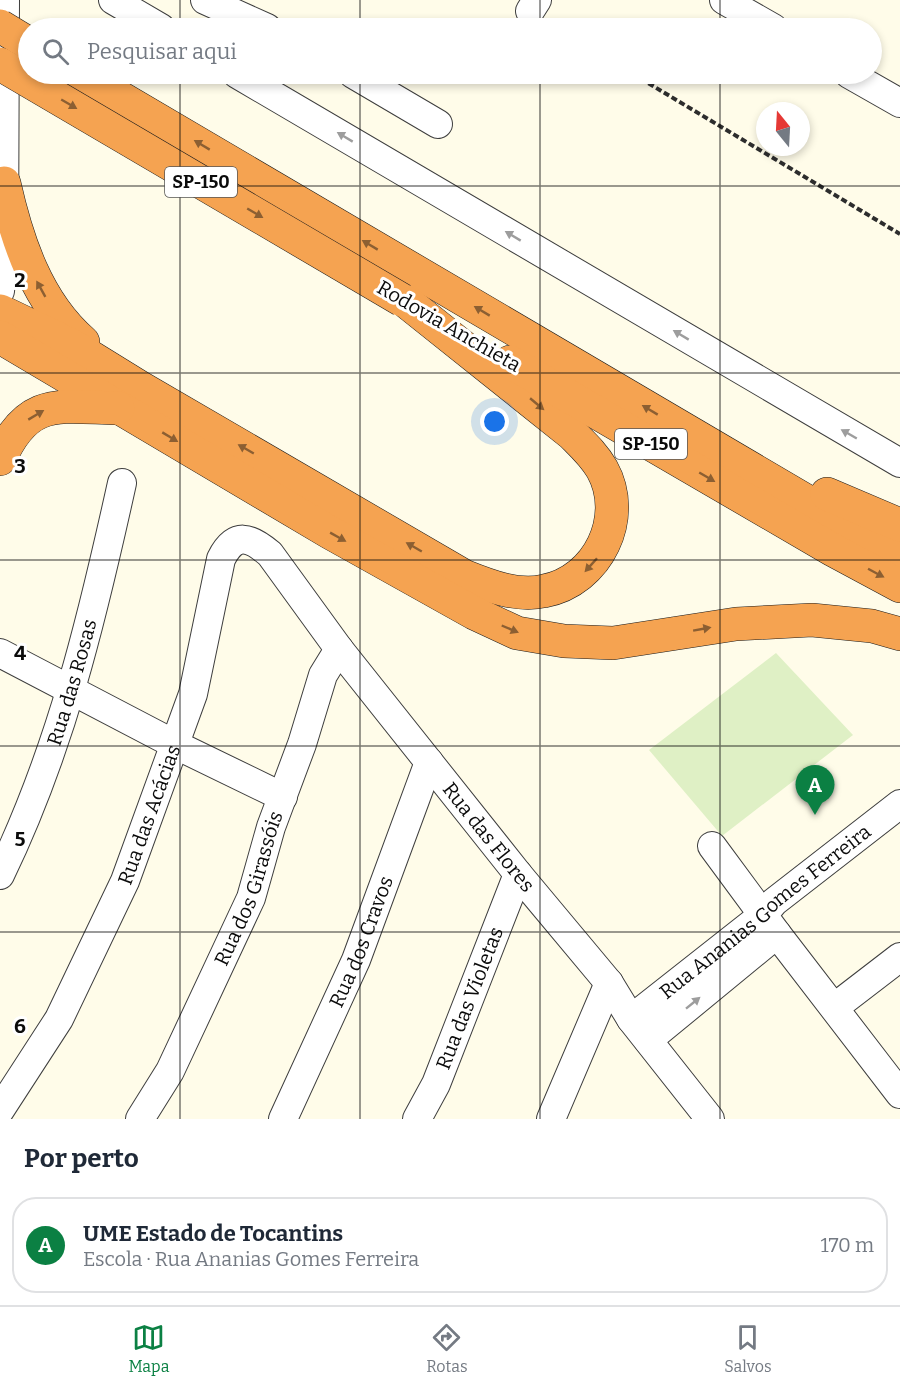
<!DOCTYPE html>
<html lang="pt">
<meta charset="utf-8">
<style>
:root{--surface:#fff;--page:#f6f6f7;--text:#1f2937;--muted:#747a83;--line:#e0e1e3;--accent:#0b8043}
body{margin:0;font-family:Bitter,serif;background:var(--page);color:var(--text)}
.compass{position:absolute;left:756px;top:102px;width:54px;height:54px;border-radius:50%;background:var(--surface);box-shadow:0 3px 9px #0003;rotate:342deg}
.you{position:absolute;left:495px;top:422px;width:21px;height:21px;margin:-15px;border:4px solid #fff;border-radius:50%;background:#1a73e8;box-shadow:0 0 0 9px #1a73e833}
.badge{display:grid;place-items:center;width:39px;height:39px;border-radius:50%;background:var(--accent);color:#fff;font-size:20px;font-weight:700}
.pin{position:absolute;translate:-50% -50px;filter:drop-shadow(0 2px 3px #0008)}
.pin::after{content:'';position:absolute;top:32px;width:21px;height:18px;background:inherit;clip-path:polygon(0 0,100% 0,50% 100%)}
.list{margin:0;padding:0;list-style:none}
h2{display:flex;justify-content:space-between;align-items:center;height:78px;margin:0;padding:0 24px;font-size:26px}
h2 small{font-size:20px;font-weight:400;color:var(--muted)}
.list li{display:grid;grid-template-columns:39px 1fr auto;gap:18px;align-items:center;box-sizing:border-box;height:96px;margin:0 12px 12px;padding:0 12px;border:2px solid var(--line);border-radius:24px}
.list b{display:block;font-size:22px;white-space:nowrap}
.list p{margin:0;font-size:20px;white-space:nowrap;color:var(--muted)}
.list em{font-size:20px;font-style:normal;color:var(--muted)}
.icon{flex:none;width:33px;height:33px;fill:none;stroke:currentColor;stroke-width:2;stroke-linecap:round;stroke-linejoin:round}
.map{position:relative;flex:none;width:900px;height:1119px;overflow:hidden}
.search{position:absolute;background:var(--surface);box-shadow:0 3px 9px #0003;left:18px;right:18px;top:18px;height:66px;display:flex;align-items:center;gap:15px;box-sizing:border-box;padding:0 21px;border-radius:33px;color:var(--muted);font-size:22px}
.sheet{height:186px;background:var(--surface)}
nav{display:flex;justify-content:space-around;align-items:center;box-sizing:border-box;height:84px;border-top:2px solid var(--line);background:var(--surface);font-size:16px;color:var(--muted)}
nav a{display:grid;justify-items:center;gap:3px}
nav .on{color:var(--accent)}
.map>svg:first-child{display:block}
</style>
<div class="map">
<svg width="900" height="1119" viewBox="0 0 900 1119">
<rect width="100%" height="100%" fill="#fffce9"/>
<!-- pitch -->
<path fill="#dff0c5" d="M776 653 853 735 722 836 649 750Z"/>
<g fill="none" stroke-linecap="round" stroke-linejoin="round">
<defs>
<g id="minor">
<path d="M113 0 161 28"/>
<path d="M205 0 267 28"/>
<path d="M724 0 773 28"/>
<path d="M530 11 537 0"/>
<path d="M237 74 900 463"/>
<path d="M353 74 438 124"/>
<path d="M849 74 900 103"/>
<path d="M0 291 4 252 5 0"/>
<path d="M0 653 176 745 283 797"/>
<path d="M712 846 777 934 900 1094"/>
<path id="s1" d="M0 875C61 749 92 619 122 483"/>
<path d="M835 1007 900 957"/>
<path id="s2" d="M631 1019 763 915 774 902 900 804"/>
<path d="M648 1040 777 934"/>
<path id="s3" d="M0 1110 59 1019 125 881 193 694 221 559C235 531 250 537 270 554L339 649 518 874 609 983 631 1019 710 1119"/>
<path id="s4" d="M140 1119 170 1071 251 898 271 827 302 744 323 675 339 649"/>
<path id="s5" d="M283 1119 356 960 429 762"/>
<path id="s6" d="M417 1119 436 1084 518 874"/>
<path d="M551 1119 609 983"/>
</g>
<g id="highway">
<path d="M80 74 900 556"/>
<path d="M4 183C17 241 37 302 83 342"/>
<path d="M0 311 73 346 141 388 464 576C489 586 517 597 544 591 598 581 629 517 602 469 594 455 583 445 572 434L408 303"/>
<path d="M0 337 329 532 474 613 517 633 564 641 613 643 736 624 812 620 872 626 900 634"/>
<path d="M510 362 833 550 900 586"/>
<path d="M0 459C28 396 59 407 118 408"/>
<path d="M827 494 900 525"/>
</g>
</defs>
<!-- minor casing -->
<use href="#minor" stroke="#3e3e3e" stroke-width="30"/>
<!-- highway casing -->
<use href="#highway" stroke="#1c1c1c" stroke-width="34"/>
<!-- path -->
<g stroke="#2d2d2d" stroke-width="4" stroke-dasharray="6 3" stroke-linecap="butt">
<path d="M549 23 559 28"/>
<path d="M633 74 900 234"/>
</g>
<!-- minor -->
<use href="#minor" stroke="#fff" stroke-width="28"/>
<!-- highway -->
<use href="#highway" stroke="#f5a351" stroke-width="33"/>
<defs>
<g id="highway-bridge">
<path d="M0 26 28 43"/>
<path d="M0 64 402 300"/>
</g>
</defs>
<!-- highway-bridge casing -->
<use href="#highway-bridge" stroke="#1c1c1c" stroke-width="34" stroke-linecap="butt"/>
<!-- highway-bridge -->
<use href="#highway-bridge" stroke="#f5a351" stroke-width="33"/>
</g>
<!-- one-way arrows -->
<defs><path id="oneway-solid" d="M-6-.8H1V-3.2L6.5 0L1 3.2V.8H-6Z" transform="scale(1.5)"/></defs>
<g fill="#8c5f32">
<use href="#oneway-solid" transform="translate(69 104) rotate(30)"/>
<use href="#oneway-solid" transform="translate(202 145) rotate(-149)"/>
<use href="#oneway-solid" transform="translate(255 213) rotate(30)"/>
<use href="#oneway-solid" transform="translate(370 245) rotate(-149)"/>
<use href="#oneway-solid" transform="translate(41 289) rotate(-119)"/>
<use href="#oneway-solid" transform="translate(482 311) rotate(-149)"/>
<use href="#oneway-solid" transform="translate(537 404) rotate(40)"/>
<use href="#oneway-solid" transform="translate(650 410) rotate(-149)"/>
<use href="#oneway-solid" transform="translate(36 415) rotate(-31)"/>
<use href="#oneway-solid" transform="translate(170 437) rotate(31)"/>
<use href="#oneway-solid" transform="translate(246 449) rotate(-150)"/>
<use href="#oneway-solid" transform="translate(707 477) rotate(30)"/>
<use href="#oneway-solid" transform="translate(338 537) rotate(29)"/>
<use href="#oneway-solid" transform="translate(414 547) rotate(-150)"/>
<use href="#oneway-solid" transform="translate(591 565) rotate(132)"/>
<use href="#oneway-solid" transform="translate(876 573) rotate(28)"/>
<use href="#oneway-solid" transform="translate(510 629) rotate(23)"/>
<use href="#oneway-solid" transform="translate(702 629) rotate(-10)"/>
</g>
<g fill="#9d9d9d">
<use href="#oneway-solid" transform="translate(345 137) rotate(-149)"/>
<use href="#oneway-solid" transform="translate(513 236) rotate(-149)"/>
<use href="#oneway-solid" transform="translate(681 335) rotate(-149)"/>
<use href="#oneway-solid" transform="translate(849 434) rotate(-150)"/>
<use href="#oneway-solid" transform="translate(693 1003) rotate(-39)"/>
</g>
<!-- grid -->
<path fill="none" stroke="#0b0b0b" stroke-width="1.5" stroke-opacity="0.55" d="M180 0V28M360 0V28M540 0V28M720 0V28M180 74V1119M360 74V1119M540 74V1119M720 74V1119M0 186H900M0 373H900M0 560H900M0 746H900M0 932H900"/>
<g text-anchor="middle" stroke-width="6" stroke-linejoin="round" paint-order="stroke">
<!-- shield labels -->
<g fill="#fff" stroke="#545454" stroke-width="1.5">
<rect x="165" y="167" width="72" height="30" rx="4.5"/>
<rect x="615" y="429" width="72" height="30" rx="4.5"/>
</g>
<g font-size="18" font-weight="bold" fill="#0b0b0b">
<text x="201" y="188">SP-150</text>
<text x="651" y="450">SP-150</text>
</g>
<!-- street labels -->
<g font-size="20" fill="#0b0b0b" stroke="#fff">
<text transform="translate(449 326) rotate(30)" y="7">Rodovia Anchieta</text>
<text dy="7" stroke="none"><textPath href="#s1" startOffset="206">Rua das Rosas</textPath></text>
<text dy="7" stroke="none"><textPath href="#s3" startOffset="332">Rua das Acácias</textPath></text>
<text dy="7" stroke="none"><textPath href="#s3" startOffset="1018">Rua das Flores</textPath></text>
<text dy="7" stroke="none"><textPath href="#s4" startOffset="256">Rua dos Girassóis</textPath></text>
<text dy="7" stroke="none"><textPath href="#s2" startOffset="172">Rua Ananias Gomes Ferreira</textPath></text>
<text dy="7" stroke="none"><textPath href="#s5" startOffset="194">Rua dos Cravos</textPath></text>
<text dy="7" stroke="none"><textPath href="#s6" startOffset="132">Rua das Violetas</textPath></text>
</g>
</g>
<g font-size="20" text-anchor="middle" font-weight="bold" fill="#0b0b0b" stroke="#fff" stroke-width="6" stroke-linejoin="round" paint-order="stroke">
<text x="20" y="287">2</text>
<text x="20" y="473">3</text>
<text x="20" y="660">4</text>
<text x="20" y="846">5</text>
<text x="20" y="1033">6</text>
</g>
</svg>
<svg class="compass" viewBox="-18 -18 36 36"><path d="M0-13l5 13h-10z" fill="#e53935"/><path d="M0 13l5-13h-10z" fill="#747a83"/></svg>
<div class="you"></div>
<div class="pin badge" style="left:815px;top:815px">A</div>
<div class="search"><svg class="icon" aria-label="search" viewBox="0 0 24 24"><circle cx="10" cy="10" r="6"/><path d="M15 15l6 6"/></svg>Pesquisar aqui</div>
</div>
<section class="sheet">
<h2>Por perto<small></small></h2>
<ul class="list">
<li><span class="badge">A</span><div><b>UME Estado de Tocantins</b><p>Escola · Rua Ananias Gomes Ferreira</p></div><em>170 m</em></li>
</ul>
</section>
<nav>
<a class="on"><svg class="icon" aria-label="map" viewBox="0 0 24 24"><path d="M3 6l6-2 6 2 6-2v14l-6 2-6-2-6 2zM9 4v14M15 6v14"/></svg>Mapa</a>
<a><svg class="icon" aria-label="directions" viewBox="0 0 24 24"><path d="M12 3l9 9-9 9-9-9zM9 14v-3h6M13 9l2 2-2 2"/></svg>Rotas</a>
<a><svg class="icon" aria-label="saved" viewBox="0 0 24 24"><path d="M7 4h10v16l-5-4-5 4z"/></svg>Salvos</a>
</nav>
